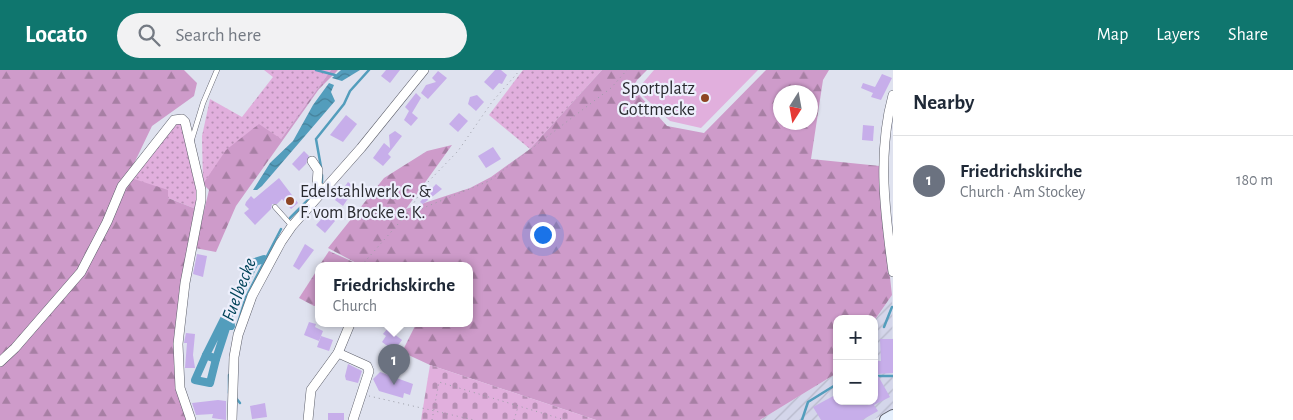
<!DOCTYPE html>
<meta charset="utf-8">
<style>
:root{--surface:#fff;--page:#f2f2f3;--text:#1f2937;--muted:#747a83;--line:#e0e1e3;--accent:#0f766e}
body{margin:0;font-family:"Alegreya Sans",sans-serif;background:var(--page);color:var(--text)}
.controls{position:absolute;right:15px;bottom:15px;display:grid;overflow:hidden;border-radius:10px;box-shadow:0 1px 4px #0004}
.controls button{width:45px;height:45px;display:grid;place-items:center;padding:0;border:0;border-bottom:1px solid var(--line);background:var(--surface);color:var(--text);font:25px sans-serif}
.compass{position:absolute;left:773px;top:15px;width:45px;height:45px;border-radius:50%;background:var(--surface);box-shadow:0 1px 4px #0004;rotate:191deg}
.you{position:absolute;left:542px;top:164px;width:18px;height:18px;margin:-12px;border:4px solid #fff;border-radius:50%;background:#1a73e8;box-shadow:0 0 0 8px #1a73e833}
.badge{display:grid;place-items:center;width:32px;height:32px;border-radius:50%;background:var(--accent);color:#fff;font-size:16px;font-weight:700}
.pin{position:absolute;translate:-50% -41px;filter:drop-shadow(0 1px 2px #0008)}
.pin::after{content:'';position:absolute;top:26px;width:18px;height:15px;background:inherit;clip-path:polygon(0 0,100% 0,50% 100%)}
.popup{position:absolute;left:315px;top:192px;width:158px;height:65px;box-sizing:border-box;display:grid;place-content:center;border-radius:10px;background:var(--surface);filter:drop-shadow(0 1px 4px #0005);font-size:16px;white-space:nowrap;color:var(--muted)}
.popup b{font-size:19px;color:var(--text)}
.popup::after{content:'';position:absolute;left:50%;top:100%;margin-left:-10px;border:10px solid transparent;border-top-color:var(--surface)}
.list{margin:0;padding:0;list-style:none}
h2{display:flex;justify-content:space-between;align-items:center;height:65px;margin:0;padding:0 20px;font-size:21px}
h2 small{font-size:16px;font-weight:400;color:var(--muted)}
.list li{display:grid;grid-template-columns:32px 1fr auto;gap:15px;align-items:center;box-sizing:border-box;height:90px;padding:0 20px;border-top:1px solid var(--line)}
.list b{display:block;font-size:19px;white-space:nowrap}
.list p{margin:0;font-size:16px;white-space:nowrap;color:var(--muted)}
.list em{font-size:16px;font-style:normal;color:var(--muted)}
.icon{flex:none;width:28px;height:28px;fill:none;stroke:currentColor;stroke-width:2;stroke-linecap:round;stroke-linejoin:round}
.map{position:relative;flex:none;width:893px;height:350px;overflow:hidden}
header{display:flex;align-items:center;gap:30px;box-sizing:border-box;height:70px;padding:0 25px;background:var(--accent);color:#fff}
header strong{font-size:24px}
nav{display:flex;gap:28px;margin-inline-start:auto;font-size:18px}
.search{width:350px;height:45px;background:var(--page);display:flex;align-items:center;gap:12px;box-sizing:border-box;padding:0 18px;border-radius:28px;color:var(--muted);font-size:19px}
main{display:flex}
aside{flex:1;background:var(--surface)}
.map>svg:first-child{display:block}
</style>
<header>
<strong>Locato</strong>
<div class="search"><svg class="icon" aria-label="search" viewBox="0 0 24 24"><circle cx="10" cy="10" r="6"/><path d="M15 15l6 6"/></svg>Search here</div>
<nav><a>Map</a><a>Layers</a><a>Share</a></nav>
</header>
<main>
<div class="map">
<svg width="893" height="350" viewBox="0 0 893 350">
<defs>
<pattern id="industrial-furrows" width="10" height="10" patternUnits="userSpaceOnUse" patternTransform="scale(1.25)"><rect width="10" height="10" fill="#d4d6ea"/><path d="M-1 1l2-2M0 10L10 0M9 11l2-2" fill="none" stroke="#b6b8c9"/></pattern>
<pattern id="grass-dots" width="8" height="8" patternUnits="userSpaceOnUse" patternTransform="scale(1.25)"><rect width="8" height="8" fill="#e1afdd"/><path d="M2 2h.1M6 6h.1" fill="none" stroke="#b68fb4" stroke-width="1.8" stroke-linecap="round"/></pattern>
<pattern id="forest-firs" width="22" height="20" patternUnits="userSpaceOnUse" patternTransform="scale(1.25)"><rect width="22" height="20" fill="#ce9bca"/><path d="M5 1l3.5 6h-7zM16 11l3.5 6h-7z" fill="#a77fa4"/></pattern>
<pattern id="cemetery-stones" width="16" height="16" patternUnits="userSpaceOnUse" patternTransform="scale(1.25)"><rect width="16" height="16" fill="#e1afdd"/><path d="M2 7V4a2 2 0 0 1 4 0v3zM10 15v-3a2 2 0 0 1 4 0v3z" fill="#b68fb4"/></pattern>
<pattern id="water-waves" width="16" height="10" patternUnits="userSpaceOnUse" patternTransform="scale(1.25)"><rect width="16" height="10" fill="#539dbc"/><path d="M0 5q4-4 8 0t8 0" fill="none" stroke="#458099"/></pattern>
</defs>
<rect width="100%" height="100%" fill="#dfe2ef"/>
<!-- industrial -->
<path fill="url(#industrial-furrows)" d="M892 225 893 339 873 350H760L837 303V331H874V251Z"/>
<!-- grass -->
<g fill="url(#grass-dots)">
<path d="M264 0H331L281 69 203 114 202 66 210 29 242 47 273 7Z"/>
<path d="M523 0H602L530 79 489 45Z"/>
<path d="M177 51H181L198 118 196 139 168 128 131 108Z"/>
</g>
<!-- forest -->
<g fill="url(#forest-firs)" fill-rule="evenodd">
<path d="M0 0H184L197 13 194 26 152 56 129 104 131 108 168 120V128L196 139 176 270 188 350H0Z"/>
<path d="M331 0H338L319 19 236 136 216 182 195 178 209 120 203 114 226 80 259 54 281 69Z"/>
<path d="M602 0H647L637 10 633 18 667 56 704 63 766 0H829L823 10 811 89 880 96 884 154 892 225 874 251V249H837V303L760 350H596L430 295 402 282 416 254H469V196H362L328 178 384 108 427 81 452 75 406 139 470 118 491 107 530 79ZM781 22H811V52H781Z"/>
<path d="M329 181 360 195V196H319Z"/>
<path d="M319 197V235L314 236 299 228Z"/>
</g>
<!-- cemetery -->
<path fill="url(#cemetery-stones)" d="M430 295 596 350H421Z"/>
<!-- garden -->
<path fill="#e1afdd" d="M654 0H758L701 58 670 51 642 25V14Z"/>
<!-- water -->
<g fill="url(#water-waves)">
<path d="M341 0H360L342 11 332 8Z"/>
<path d="M329 13 334 15 331 22 335 31 262 116 257 120H253L270 93 293 71 313 35Z"/>
</g>
<g fill="none" stroke-linecap="round" stroke-linejoin="round">
<!-- stream -->
<g stroke="#539dbc" stroke-width="2.5">
<path d="M316 0 335 5"/>
<path d="M321 97 316 69 344 34 350 21 369 0"/>
<path d="M322 105V112"/>
<path d="M290 148 318 120"/>
<path d="M884 257 892 237"/>
<path d="M235 262 246 227 281 159"/>
<path d="M229 305V323"/>
<path d="M877 306H893"/>
<path d="M236 328 240 333"/>
<path d="M802 350 808 332 837 314"/>
</g>
<!-- canal -->
<g stroke="#539dbc" stroke-width="8">
<path d="M227 250 224 249 206 285 216 289 227 255 231 256 230 250H227L255 192 264 189"/>
<path d="M206 285 216 289 210 313 195 310Z"/>
</g>
</g>
<!-- building -->
<g fill="#c7aeea">
<path d="M386 0H400L390 13 381 6Z"/>
<path d="M495 0H501L507 5 502 14 499 13 493 20 484 12Z"/>
<path d="M438 1 447 8 428 29 421 23 426 15 436 12 432 8Z"/>
<path d="M882 4 892 8 881 30 871 27 873 23 861 18 863 13 875 17Z"/>
<path d="M416 23 421 28 412 43 418 48 411 56 404 50 409 41 405 37Z"/>
<path d="M477 25 484 32 476 41 468 34 470 27Z"/>
<path d="M459 43 468 51 458 62 449 54Z"/>
<path d="M346 45 357 54 343 72 330 65Z"/>
<path d="M863 55 874 56 873 71 862 70Z"/>
<path d="M395 61 402 66 388 84 391 87 383 96 373 88 384 73 390 78 389 65Z"/>
<path d="M493 77 501 89 486 98 478 86Z"/>
<path d="M304 81 309 86 306 94 299 101 292 94Z"/>
<path d="M279 108 298 133 291 139 282 129 277 134H272L271 139 255 155 244 143 249 139 245 135 246 132 251 126 254 129Z"/>
<path d="M348 112 355 118 343 136 335 130Z"/>
<path d="M436 114 442 119 423 134 420 132Z"/>
<path d="M326 144 335 151 325 163 316 155Z"/>
<path d="M305 174 314 180 299 200 293 196Z"/>
<path d="M197 184 207 186 203 207 193 204Z"/>
<path d="M309 252 316 254 315 257 323 261 319 271 304 265Z"/>
<path d="M380 254H401L394 264 402 270 394 281 382 272 386 266 383 264 387 259Z"/>
<path d="M186 263 195 264 193 285 195 298H185L187 273H184Z"/>
<path d="M321 266 333 270 329 281 317 277Z"/>
<path d="M880 269H893V303L877 304 890 327 874 335 878 341 862 350H821L813 337 837 324V331H874V291H881Z"/>
<path d="M348 294 362 301 358 313 346 310 345 306Z"/>
<path d="M380 302 413 314 410 325 404 323 403 328 379 321 373 309Z"/>
<path d="M218 330 226 331V350L212 348 213 344 196 345 192 333Z"/>
<path d="M265 333 267 347 252 349 250 336Z"/>
<rect x="328" y="343" width="16" height="7"/>
</g>
<g fill="none" stroke-linecap="round" stroke-linejoin="round">
<defs>
<g id="lane">
<path d="M192 69 203 33 217 0"/>
<path d="M275 137 292 156"/>
</g>
<g id="street">
<path d="M893 25C877 84 885 143 893 202"/>
<path d="M312 91 318 100 317 115 323 121"/>
<path d="M338 283 367 296 369 301 353 350"/>
<path d="M0 292 15 278 81 202 107 152 122 116 174 50 182 49 185 52 201 120V130L185 213 178 274 180 318 191 350"/>
<path d="M232 350 234 287 238 265 252 226 281 172 292 156 361 78 424 0"/>
<path d="M308 350 311 320 338 283 350 254"/>
</g>
<path id="secondary" d="M886 350 893 346"/>
</defs>
<!-- lane casing -->
<use href="#lane" stroke="#5d5f6a" stroke-width="5.5"/>
<!-- street casing -->
<use href="#street" stroke="#5d5f6a" stroke-width="10"/>
<!-- secondary casing -->
<use href="#secondary" stroke="#5d5f6a" stroke-width="14"/>
<!-- path -->
<g stroke="#9b9da7" stroke-width="1" stroke-dasharray="1 4" stroke-linecap="butt">
<path d="M406 145 426 114 458 81 492 32 520 0"/>
<path d="M361 196 406 145 489 111 611 18 627 0"/>
<path d="M369 326 474 350"/>
<path d="M432 350 439 312 565 350"/>
<path d="M514 350 518 337"/>
</g>
<!-- lane -->
<use href="#lane" stroke="#fff" stroke-width="4.5"/>
<!-- street -->
<use href="#street" stroke="#fff" stroke-width="9"/>
<!-- secondary -->
<use href="#secondary" stroke="#e5effc" stroke-width="12"/>
</g>
<!-- markers -->
<g fill="#8d4523" stroke="#edeffc" stroke-width="2">
<circle cx="705" cy="28" r="5"/>
<circle cx="290" cy="131" r="5"/>
</g>
<g text-anchor="middle" stroke-width="4.5" stroke-linejoin="round" paint-order="stroke">
<!-- poi labels -->
<g font-size="18" fill="#292a2f" stroke="#edeffc" text-anchor="end">
<text x="695" y="24">Sportplatz<tspan x="695" dy="21">Gottmecke</tspan></text>
<text x="300" y="127" text-anchor="start">Edelstahlwerk C. &amp;<tspan x="300" dy="21">F. vom Brocke e. K.</tspan></text>
</g>
<!-- water labels -->
<g font-size="19" font-style="italic" fill="#004359" stroke="#edeffc">
<text transform="translate(238 219) rotate(-69)" y="7">Fuelbecke</text>
</g>
</g>
</svg>
<div class="controls">
<button>+</button>
<button>−</button>
</div>
<svg class="compass" viewBox="-18 -18 36 36"><path d="M0-13l5 13h-10z" fill="#e53935"/><path d="M0 13l5-13h-10z" fill="#747a83"/></svg>
<div class="you"></div>
<div class="pin badge" style="left:394px;top:315px;background:#6b7280">1</div>
<div class="popup"><b>Friedrichskirche</b>Church</div>
</div>
<aside>
<h2>Nearby<small></small></h2>
<ul class="list">
<li><span class="badge" style="background:#6b7280">1</span><div><b>Friedrichskirche</b><p>Church · Am Stockey</p></div><em>180 m</em></li>
</ul>
</aside>
</main>
